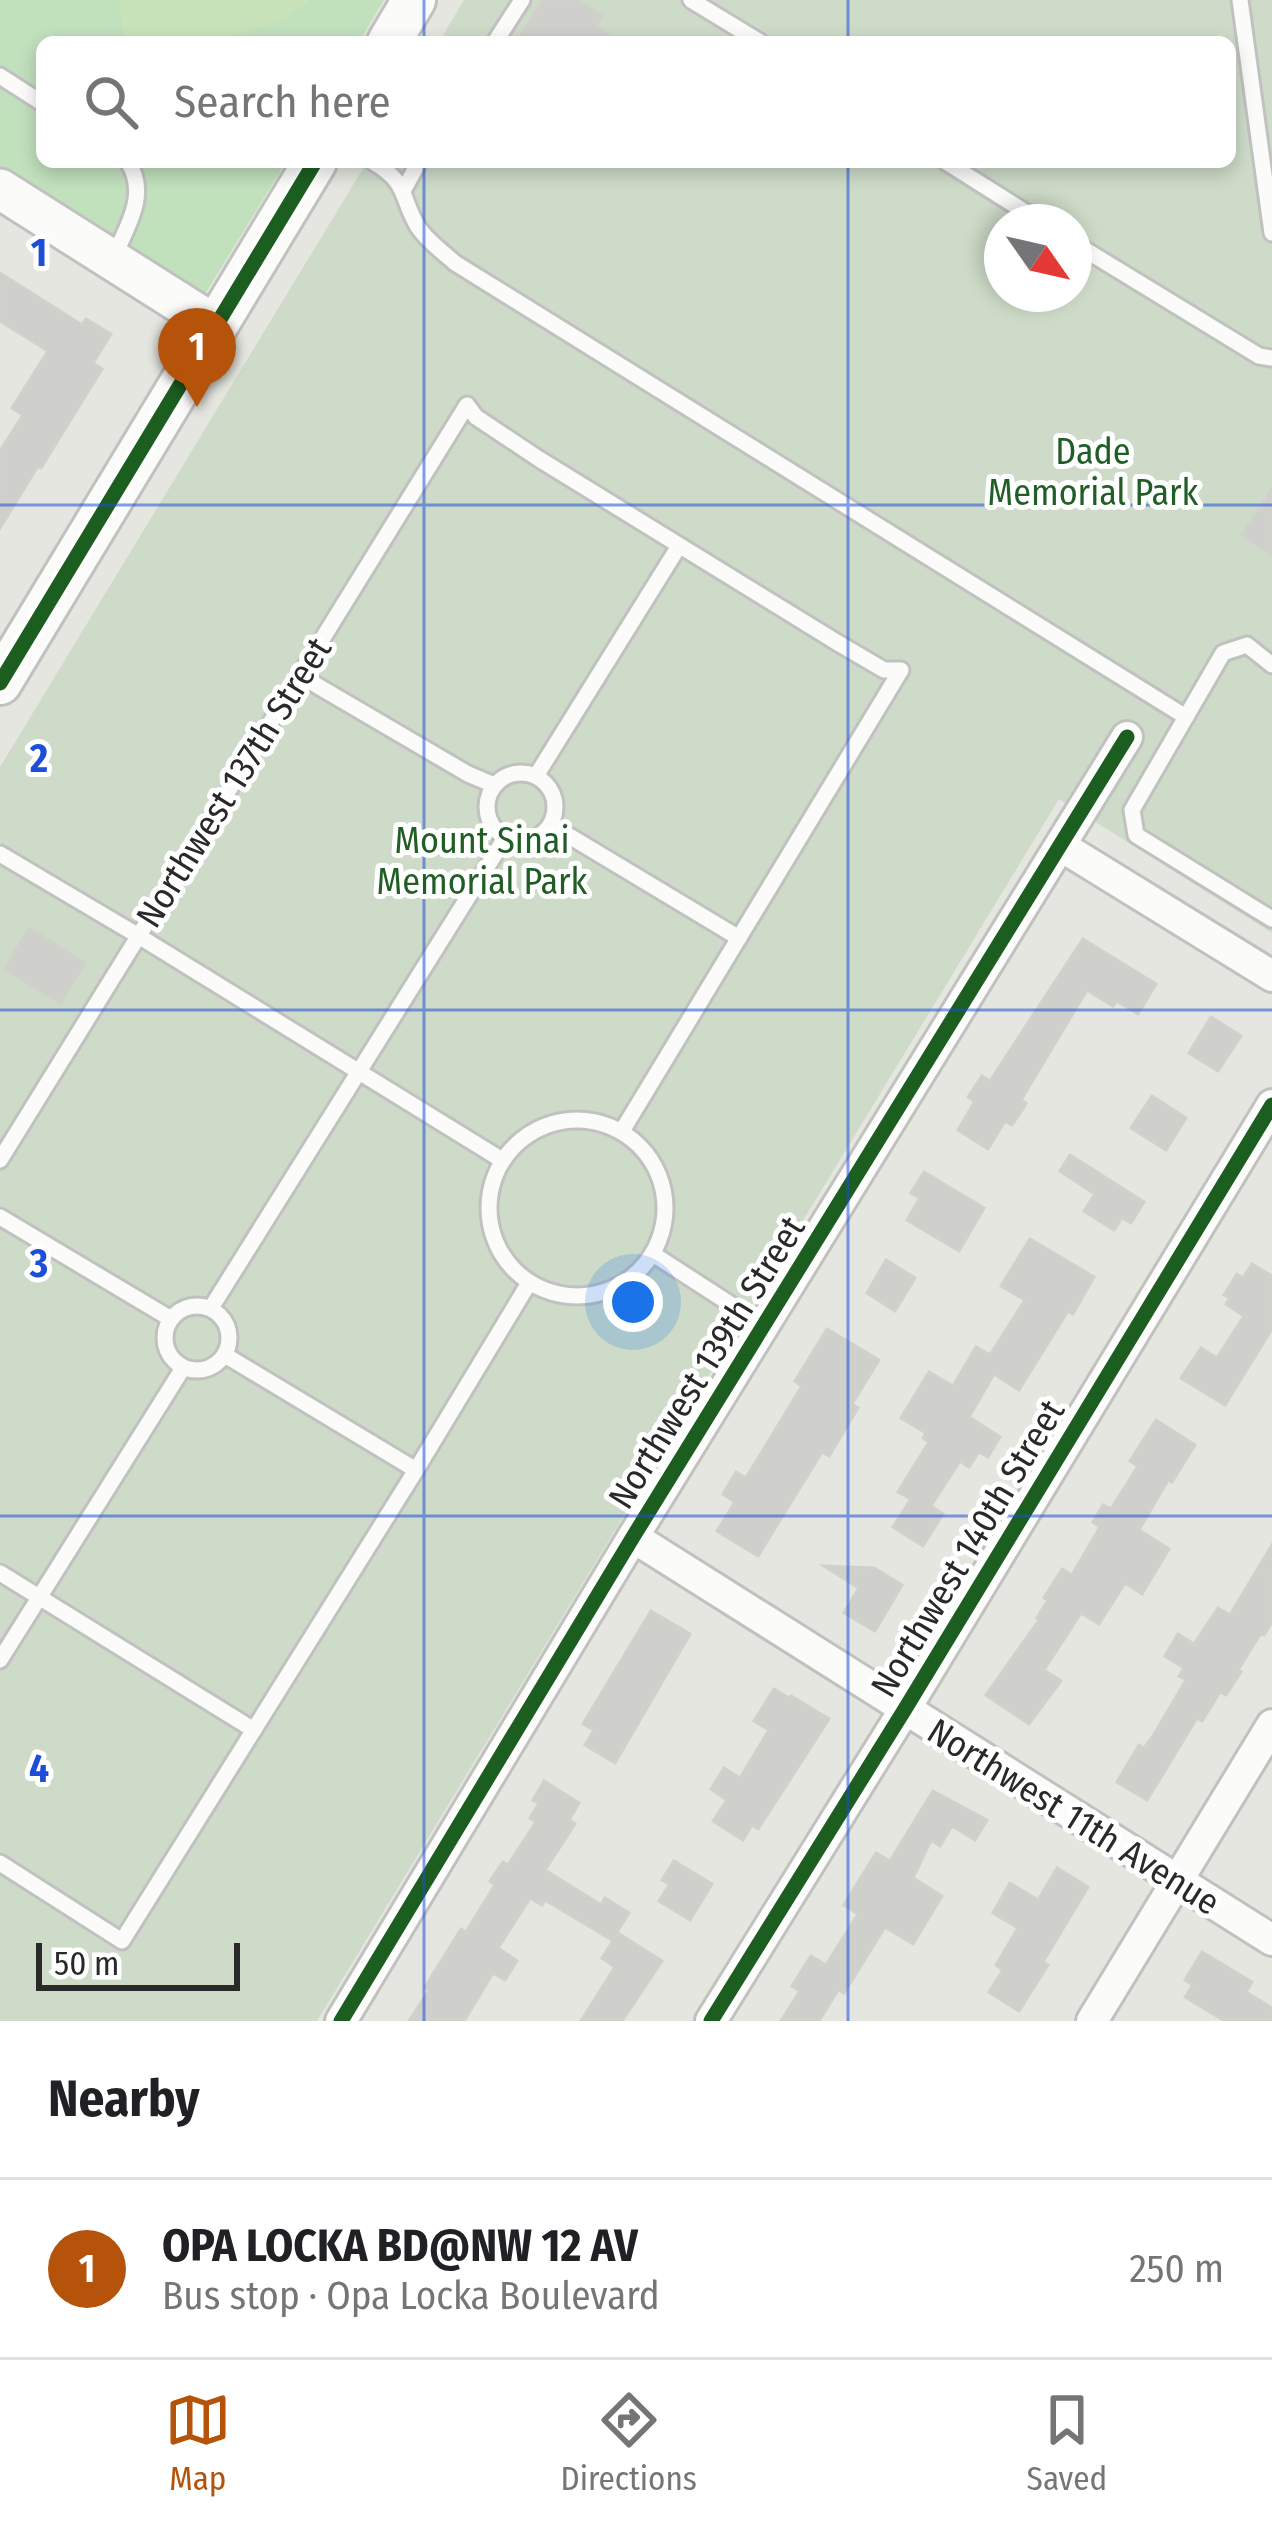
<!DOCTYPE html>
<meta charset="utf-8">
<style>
:root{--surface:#fff;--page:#f6f6f6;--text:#202124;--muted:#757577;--line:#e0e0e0;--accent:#b45309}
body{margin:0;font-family:"Fira Sans Condensed",sans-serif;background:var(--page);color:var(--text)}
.compass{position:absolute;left:984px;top:204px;width:108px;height:108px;border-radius:50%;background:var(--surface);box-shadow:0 6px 18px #0003;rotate:124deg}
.scale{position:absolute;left:36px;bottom:30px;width:204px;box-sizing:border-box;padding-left:12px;border:6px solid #292929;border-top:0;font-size:33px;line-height:42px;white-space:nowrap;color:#292929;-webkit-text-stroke:9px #fff;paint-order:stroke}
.you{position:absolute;left:633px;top:1302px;width:42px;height:42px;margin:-30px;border:9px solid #fff;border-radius:50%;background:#1a73e8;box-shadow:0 0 0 18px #1a73e833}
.badge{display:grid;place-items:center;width:78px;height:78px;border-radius:50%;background:var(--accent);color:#fff;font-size:39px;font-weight:700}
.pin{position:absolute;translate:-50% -99px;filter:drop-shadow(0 3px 6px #0008)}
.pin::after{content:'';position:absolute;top:63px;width:42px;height:36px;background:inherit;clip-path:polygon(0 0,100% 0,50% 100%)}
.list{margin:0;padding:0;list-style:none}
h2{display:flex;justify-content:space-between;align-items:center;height:156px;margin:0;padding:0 48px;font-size:51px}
h2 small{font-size:39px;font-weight:400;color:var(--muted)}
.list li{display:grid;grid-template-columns:78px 1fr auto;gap:36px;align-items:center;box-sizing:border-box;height:180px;padding:0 48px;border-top:3px solid var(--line)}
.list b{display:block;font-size:45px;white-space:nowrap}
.list p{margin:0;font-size:39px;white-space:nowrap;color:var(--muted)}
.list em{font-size:39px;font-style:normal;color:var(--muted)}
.icon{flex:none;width:66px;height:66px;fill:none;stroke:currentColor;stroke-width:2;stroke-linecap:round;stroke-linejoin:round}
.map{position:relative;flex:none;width:1272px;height:2021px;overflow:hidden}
.search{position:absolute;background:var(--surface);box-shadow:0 6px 18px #0003;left:36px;right:36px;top:36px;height:132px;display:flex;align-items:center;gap:30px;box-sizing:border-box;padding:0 42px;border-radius:18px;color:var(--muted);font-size:45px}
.sheet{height:336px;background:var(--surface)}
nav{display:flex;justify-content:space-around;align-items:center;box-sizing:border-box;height:168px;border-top:3px solid var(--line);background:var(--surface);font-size:33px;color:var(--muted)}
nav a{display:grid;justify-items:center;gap:6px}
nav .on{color:var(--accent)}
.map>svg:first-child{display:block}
</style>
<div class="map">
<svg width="1272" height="2021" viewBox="0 0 1272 2021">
<rect width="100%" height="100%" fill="#e6e6e0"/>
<!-- green -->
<path fill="#c1e0bc" d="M0 0H384L359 42H42V162H286L202 299 0 172Z"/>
<!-- cemetery -->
<path fill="#cedbc8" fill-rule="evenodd" d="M464 0H1272V933L1059 799 317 2021H0V767L367 162H1230V42H439ZM1002 222H1074V294H1002Z"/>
<!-- pitch -->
<path fill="#c8e3ba" d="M119 0H310L286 18 217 42H124Z"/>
<!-- building -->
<g fill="#cfcfcb" stroke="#d1d1cc" stroke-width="3">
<path d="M543 0H577L602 16 596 27 620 42H517Z"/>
<path d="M0 273 82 325 86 319 111 334 93 363 102 369 41 468 38 466 0 528V451L23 415 12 408 48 351 0 321Z"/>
<path d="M1272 490V555L1242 535Z"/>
<path d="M29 928 85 963 60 1003 5 969Z"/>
<path d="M1083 939 1156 984 1138 1014 1117 1001 1113 1006 1087 990 1021 1100 1026 1103 1024 1107 1012 1125 1005 1121 988 1149 958 1130 975 1101 968 1097 982 1076 990 1081Z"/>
<path d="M1211 1017 1241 1036 1218 1071 1189 1053Z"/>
<path d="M1152 1096 1186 1118 1166 1150 1131 1128Z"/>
<path d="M1070 1155 1144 1202 1131 1223 1122 1218 1114 1230 1084 1211 1095 1194 1060 1171Z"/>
<path d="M924 1172 984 1208 959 1251 907 1220 920 1198 911 1193Z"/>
<path d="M1030 1239 1094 1277 1073 1314 1068 1311 1019 1390 994 1374 969 1417 1000 1437 988 1457 979 1452 969 1467 960 1461 931 1506 943 1514 923 1546 893 1527 911 1499 898 1492 929 1442 923 1438 926 1433 901 1418 929 1372 953 1386 976 1347 990 1355 1025 1300 1001 1286Z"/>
<path d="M886 1260 915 1278 895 1311 867 1293Z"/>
<path d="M1252 1264 1272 1276V1329L1225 1405 1181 1378 1201 1348 1217 1358 1244 1316 1226 1304 1230 1298 1224 1295 1237 1274 1243 1278Z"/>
<path d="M827 1329 879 1360 852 1404 858 1408 829 1456 822 1452 758 1556 717 1531 735 1502 723 1494 736 1472 746 1478 802 1386 795 1381Z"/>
<path d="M1156 1420 1195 1445 1172 1482 1168 1480 1139 1530 1169 1549 1142 1594 1125 1583 1099 1624 1081 1613 1044 1670 1061 1681 1029 1724 986 1695 1039 1620 1037 1618 1048 1600 1044 1598 1062 1569 1072 1575 1100 1527 1093 1522 1103 1505 1111 1509 1138 1466 1130 1461Z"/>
<path d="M1272 1545V1622L1264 1635 1261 1633 1238 1670 1241 1672 1226 1695 1220 1692 1202 1721 1197 1718 1147 1800 1117 1782 1139 1745 1144 1748 1153 1736 1186 1680 1179 1676 1184 1668 1165 1656 1178 1634 1194 1644 1218 1608 1230 1615Z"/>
<path d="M824 1566 874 1568 902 1585 875 1631 844 1613 859 1588Z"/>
<path d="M651 1611 690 1634 615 1763 585 1745 594 1730 583 1724Z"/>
<path d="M774 1689 789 1698 791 1696 829 1719 758 1829 752 1825 743 1840 713 1821 727 1800 711 1789 724 1768 740 1778 769 1730 754 1721Z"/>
<path d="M544 1781 579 1803 569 1820 575 1824 545 1870 601 1905 605 1898 629 1913 612 1940 545 1900 542 1905 530 1898 498 1948 517 1961 505 1980 493 1973 464 2021H409L429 1990 425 1987 461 1929 466 1932 495 1885 490 1881 503 1862 508 1865 536 1822 530 1818 539 1803 533 1800Z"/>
<path d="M933 1791 987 1820 975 1840 952 1826 940 1846 931 1840 913 1878 942 1896 913 1944 885 1927 844 1993 838 1990 819 2021H781L800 1991 792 1986 811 1956 826 1965 858 1914 844 1905 876 1853 890 1861Z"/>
<path d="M674 1861 712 1884 690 1920 659 1901 670 1884 662 1880Z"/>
<path d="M1057 1868 1088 1887 1043 1962 1048 1965 1019 2011 989 1992 1003 1970 996 1965 1018 1928 993 1913 1010 1883 1038 1900Z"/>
<path d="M618 1933 662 1961 622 2021H581L615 1967 602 1958Z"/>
<path d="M1202 1952 1252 1982 1246 1992 1272 2008V2021H1225L1185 1997 1193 1985 1185 1980Z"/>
</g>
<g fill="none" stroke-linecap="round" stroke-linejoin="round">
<defs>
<g id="service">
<path d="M691 0 760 42"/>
<path d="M1240 0 1272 233"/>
<path d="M495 42 522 0"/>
<path d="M0 76 42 103"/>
<path d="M373 162C409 183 400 197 418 227 427 241 443 252 455 263L1186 717"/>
<path d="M946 162 1041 222"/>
<path d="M403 191 419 162"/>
<path d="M1074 243 1259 356 1272 358"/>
<path d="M113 258C127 227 149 194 128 162"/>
<path d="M1272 665 1247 645 1223 653 1132 810 1136 835 1272 919"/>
<path d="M299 675 468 774 494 785"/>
<circle cx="521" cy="807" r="34"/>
<path d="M536 776 679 546"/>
<path d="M551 825 739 938"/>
<path d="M0 854 137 935 502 1160"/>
<circle cx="577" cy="1208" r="88"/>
<path d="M0 1160 467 405 476 417 539 459 838 643 884 670H901L622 1131"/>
<path d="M0 1217 171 1319"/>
<path d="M653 1254 764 1326"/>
<circle cx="197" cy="1338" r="32"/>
<path d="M211 1308 505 838"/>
<path d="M225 1355 416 1470"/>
<path d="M0 1573 254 1730"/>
<path d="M0 1660 183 1368"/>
<path d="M0 1863 122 1941 416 1470 529 1283"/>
</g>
<g id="minor">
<path d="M1061 846 1272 976"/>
<path d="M633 1537 1272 1940"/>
<path d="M341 2021 633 1537 1127 737"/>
<path d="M711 2021 905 1709 1272 1105"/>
<path d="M1092 2021 1272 1725"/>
</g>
<path id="tertiary" d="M0 189 215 325"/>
<g id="secondary">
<path d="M389 42 414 0"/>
<path d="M0 683 315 162"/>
</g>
</defs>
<!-- service casing -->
<use href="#service" stroke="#c1c1c0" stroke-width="21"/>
<!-- minor casing -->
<use href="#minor" stroke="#c1c1c0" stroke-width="36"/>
<!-- tertiary casing -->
<use href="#tertiary" stroke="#c1c1c0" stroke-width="45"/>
<!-- secondary casing -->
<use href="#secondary" stroke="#c1c1c0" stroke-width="48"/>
<!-- service -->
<use href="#service" stroke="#fbfbfa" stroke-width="15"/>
<!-- minor -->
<use href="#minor" stroke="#fbfbfa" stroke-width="30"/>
<!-- tertiary -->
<use href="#tertiary" stroke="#fbfbfa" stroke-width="39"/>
<!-- secondary -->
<use href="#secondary" stroke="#fbfbfa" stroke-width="42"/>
<defs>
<g id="cycleway">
<path d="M0 683 315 162"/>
<path d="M341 2021 633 1537 1127 737"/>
<path d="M711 2021 905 1709 1272 1105"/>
</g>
</defs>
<!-- cycleway casing -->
<use href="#cycleway" stroke="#fff" stroke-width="22"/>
<!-- cycleway -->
<use href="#cycleway" stroke="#1b5e20" stroke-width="15"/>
</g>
<!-- grid -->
<path fill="none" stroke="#1d4ed8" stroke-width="3" stroke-opacity="0.55" d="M424 0V42M848 0V42M424 162V2021M848 162V2021M0 505H1272M0 1010H1272M0 1516H1272"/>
<g text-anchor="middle" stroke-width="10" stroke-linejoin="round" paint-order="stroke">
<!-- park labels -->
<g font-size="36" fill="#215e26" stroke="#fff">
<text x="1093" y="464">Dade<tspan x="1093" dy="41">Memorial Park</tspan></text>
<text x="482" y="853">Mount Sinai<tspan x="482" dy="41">Memorial Park</tspan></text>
</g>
<!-- street labels -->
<g font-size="36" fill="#292929" stroke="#fff">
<text transform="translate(233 782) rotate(-58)" y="13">Northwest 137th Street</text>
<text transform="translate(706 1362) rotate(-58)" y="13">Northwest 139th Street</text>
<text transform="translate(967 1548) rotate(-59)" y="13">Northwest 140th Street</text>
<text transform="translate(1074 1816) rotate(32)" y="13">Northwest 11th Avenue</text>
</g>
</g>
<g font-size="39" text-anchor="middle" font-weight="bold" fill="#1d4ed8" stroke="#fff" stroke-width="10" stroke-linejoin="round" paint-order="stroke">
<text x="39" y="266">1</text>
<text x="39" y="772">2</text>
<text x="39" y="1277">3</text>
<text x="39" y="1782">4</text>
</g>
</svg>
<svg class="compass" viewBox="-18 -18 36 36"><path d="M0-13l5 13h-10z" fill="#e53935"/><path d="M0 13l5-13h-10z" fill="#757577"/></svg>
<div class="scale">50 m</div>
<div class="you"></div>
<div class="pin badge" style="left:197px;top:407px">1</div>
<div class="search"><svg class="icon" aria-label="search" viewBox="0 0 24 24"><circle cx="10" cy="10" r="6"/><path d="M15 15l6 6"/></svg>Search here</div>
</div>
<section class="sheet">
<h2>Nearby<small></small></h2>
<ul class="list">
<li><span class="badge">1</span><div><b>OPA LOCKA BD@NW 12 AV</b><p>Bus stop · Opa Locka Boulevard</p></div><em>250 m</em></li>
</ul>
</section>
<nav>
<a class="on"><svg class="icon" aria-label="map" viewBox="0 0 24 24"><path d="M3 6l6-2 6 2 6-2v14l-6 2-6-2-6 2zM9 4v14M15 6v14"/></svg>Map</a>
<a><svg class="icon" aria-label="directions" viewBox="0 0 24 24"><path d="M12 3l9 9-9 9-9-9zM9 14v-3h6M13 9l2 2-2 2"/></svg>Directions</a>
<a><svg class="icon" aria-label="saved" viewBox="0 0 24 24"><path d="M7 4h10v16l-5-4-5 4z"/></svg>Saved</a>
</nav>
